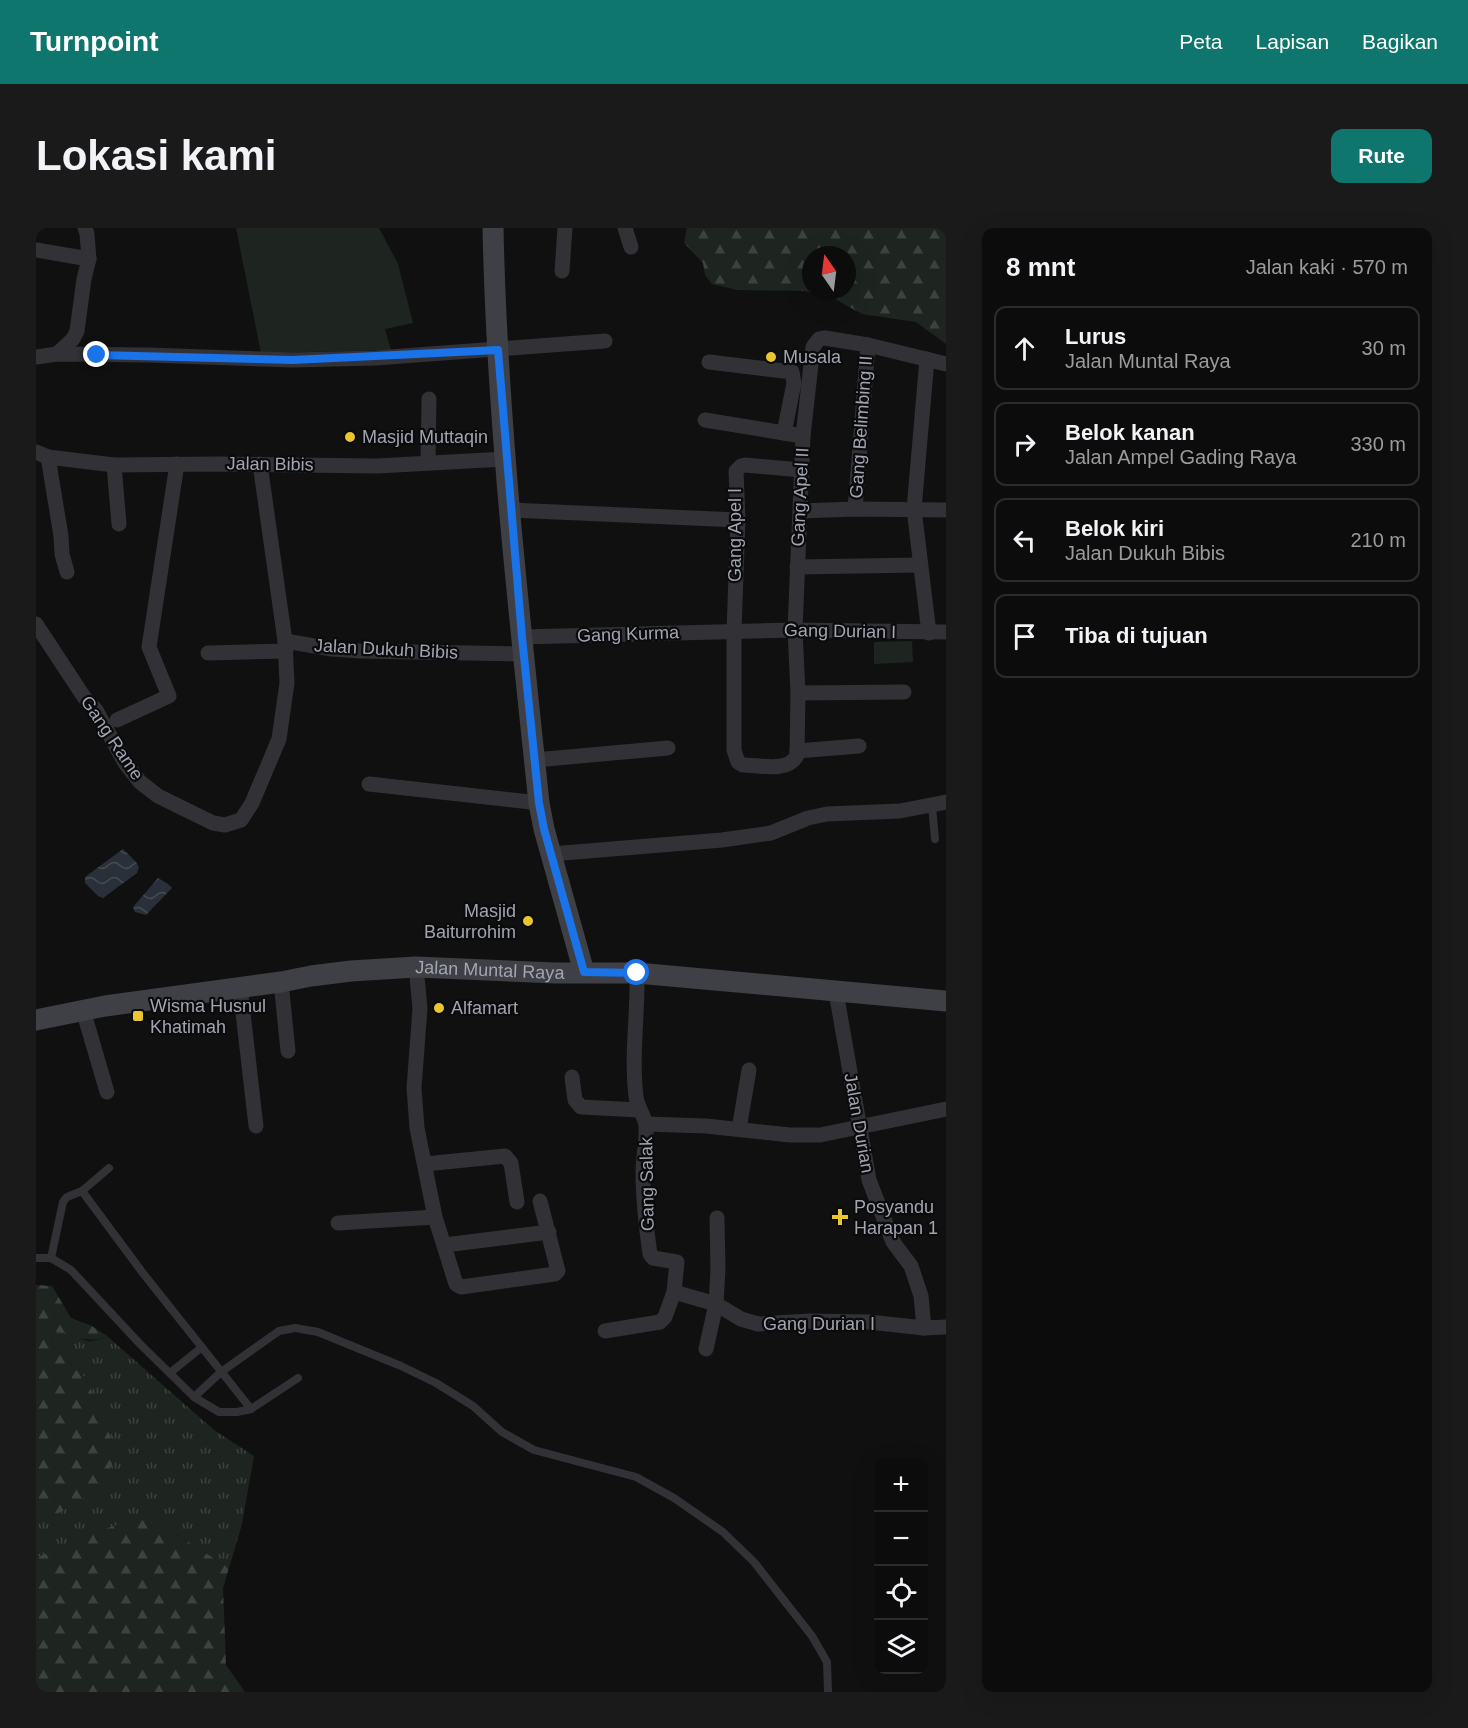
<!DOCTYPE html>
<html lang="id">
<meta charset="utf-8">
<style>
:root{--surface:#0c0c0d;--page:#1a1a1b;--text:#f1f3f6;--muted:#9a9b9d;--line:#2c2c2e;--accent:#0f766e}
body{margin:0;font-family:Arial,sans-serif;background:var(--page);color:var(--text)}
.controls{position:absolute;right:18px;bottom:18px;display:grid;overflow:hidden;border-radius:12px;box-shadow:0 6px 24px #0002}
.controls button{width:54px;height:54px;display:grid;place-items:center;padding:0;border:0;border-bottom:2px solid var(--line);background:var(--surface);color:var(--text);font:30px sans-serif}
.compass{position:absolute;left:766px;top:18px;width:54px;height:54px;border-radius:50%;background:var(--surface);box-shadow:0 6px 24px #0002;rotate:346deg}
.stop{position:absolute;width:18px;height:18px;margin:-14px;border:4px solid #1a73e8;border-radius:50%;background:#fff}
.stop.end{background:#1a73e8;border-color:#fff;box-shadow:0 2px 6px #0008}
.list{margin:0;padding:0;list-style:none}
h2{display:flex;justify-content:space-between;align-items:center;height:78px;margin:0;padding:0 24px;font-size:26px}
h2 small{font-size:20px;font-weight:400;color:var(--muted)}
.list li{display:grid;grid-template-columns:39px 1fr auto;gap:18px;align-items:center;box-sizing:border-box;height:84px;margin:0 12px 12px;padding:0 12px;border:2px solid var(--line);border-radius:12px}
.list b{display:block;font-size:22px;white-space:nowrap}
.list p{margin:0;font-size:20px;white-space:nowrap;color:var(--muted)}
.list em{font-size:20px;font-style:normal;color:var(--muted)}
.icon{flex:none;width:33px;height:33px;fill:none;stroke:currentColor;stroke-width:2;stroke-linecap:round;stroke-linejoin:round}
.map{position:relative;flex:none;width:910px;height:1464px;overflow:hidden;border-radius:12px}
header{display:flex;align-items:center;gap:36px;box-sizing:border-box;height:84px;padding:0 30px;background:var(--accent);color:#fff}
header strong{font-size:28px}
nav{display:flex;gap:33px;margin-inline-start:auto;font-size:21px}
.intro{display:flex;align-items:center;justify-content:space-between;box-sizing:border-box;height:144px;padding:0 36px}
h1{margin:0;font-size:42px}
.button{padding:15px 27px;border-radius:12px;background:var(--accent);color:#fff;font-size:21px;font-weight:700}
main{display:flex;gap:36px;padding:0 36px}
aside{flex:1;background:var(--surface);border-radius:12px;box-shadow:0 6px 24px #0002}
.map>svg:first-child{display:block}
</style>
<header>
<strong>Turnpoint</strong>
<nav><a>Peta</a><a>Lapisan</a><a>Bagikan</a></nav>
</header>
<div class="intro"><h1>Lokasi kami</h1><a class="button">Rute</a></div>
<main>
<div class="map">
<svg width="910" height="1464" viewBox="0 0 910 1464">
<defs>
<pattern id="grass-tufts" width="24" height="20" patternUnits="userSpaceOnUse" patternTransform="scale(1.5)"><rect width="24" height="20" fill="#1e2520"/><path d="M3 7l-1-3M5 7V3M7 7l1-3M15 17l-1-3M17 17v-4M19 17l1-3" fill="none" stroke="#3c423e"/></pattern>
<pattern id="forest-firs" width="22" height="20" patternUnits="userSpaceOnUse" patternTransform="scale(1.5)"><rect width="22" height="20" fill="#1e2520"/><path d="M5 1l3.5 6h-7zM16 11l3.5 6h-7z" fill="#3c423e"/></pattern>
<pattern id="water-waves" width="16" height="10" patternUnits="userSpaceOnUse" patternTransform="scale(1.5)"><rect width="16" height="10" fill="#2a3039"/><path d="M0 5q4-4 8 0t8 0" fill="none" stroke="#464b53"/></pattern>
</defs>
<rect width="100%" height="100%" fill="#101011"/>
<!-- grass -->
<path fill="url(#grass-tufts)" d="M14 1103C19 1103 25 1102 29 1104 49 1109 46 1119 71 1108L178 1202 218 1228 206 1296 193 1340 129 1299 28 1320 0 1330V1293L25 1284 49 1150 17 1119Z"/>
<!-- forest -->
<g fill="url(#forest-firs)" fill-rule="evenodd">
<path d="M651 0H910V116L880 94 826 86 795 69 782 66 768 63 701 62 676 56 669 47 667 35 648 15ZM775 27H811V63H775Z"/>
<path d="M0 1057 16 1058 35 1090 56 1098 71 1108C45 1119 39 1102 14 1104L17 1119 49 1150 62 1175 81 1227 64 1259 25 1284 0 1293Z"/>
<path d="M100 1290 129 1299 193 1340 187 1360 190 1437 209 1464H0V1330L55 1306Z"/>
</g>
<!-- pitch -->
<g fill="#1e2520">
<path d="M200 0H343L362 36 377 95 349 101 355 122 225 125Z"/>
<path d="M876 413 877 434 838 436V414Z"/>
</g>
<!-- water -->
<g fill="url(#water-waves)">
<path d="M87 621 100 634 103 639 101 645 67 670 62 668 49 655V649Z"/>
<path d="M122 650 132 656 136 660 110 687 99 684 97 679Z"/>
</g>
<g fill="none" stroke-linecap="round" stroke-linejoin="round">
<!-- service -->
<g stroke="#313136" stroke-width="8">
<path d="M896 578 899 611"/>
<path d="M46 963 106 1044 215 1181"/>
<path d="M0 1030H15L35 1042 104 1116 158 1169 183 1184H201L215 1181 262 1150"/>
<path d="M15 1030 27 974 31 969 46 963 73 940"/>
<path d="M134 1145 166 1119"/>
<path d="M158 1169 185 1144 243 1103 259 1100 282 1104 365 1138 400 1155 437 1178 466 1204 498 1222 600 1249 638 1270 687 1304 718 1334 776 1408 791 1434 792 1464"/>
</g>
<!-- minor -->
<g stroke="#313136" stroke-width="15">
<path d="M49 0 51 6 53 31"/>
<path d="M589 0 595 19"/>
<path d="M0 22 53 31 48 51 41 103 37 111 21 126"/>
<path d="M526 43 529 0"/>
<path d="M0 129 21 126 112 127 257 132 340 130 569 113"/>
<path d="M891 131 878 281 893 405"/>
<path d="M673 134 756 144 758 155 748 205 767 208 759 402 762 465 761 527C753 545 723 537 707 537L702 534 698 522V403L702 292 700 243 705 238 709 237 765 242"/>
<path d="M669 192 748 205"/>
<path d="M767 208 777 119 783 111 789 110 832 117 910 136"/>
<path d="M0 224 12 229 78 237 182 236 341 238 469 231"/>
<path d="M12 229 25 308 26 326 31 344"/>
<path d="M392 235 393 171"/>
<path d="M78 237 83 296"/>
<path d="M819 281 832 117"/>
<path d="M474 282 702 292"/>
<path d="M765 283 819 281 910 282"/>
<path d="M761 339 884 337"/>
<path d="M0 396 48 469 60 482 89 535 104 554 122 568 177 595 189 597 205 592 216 575 243 511 251 455 249 413 224 236"/>
<path d="M486 409 759 402 910 404"/>
<path d="M249 413 296 421 324 423 487 426"/>
<path d="M172 425 250 423"/>
<path d="M762 465 868 464"/>
<path d="M81 492 133 468 113 419 141 236"/>
<path d="M761 523 823 518"/>
<path d="M499 532 632 520"/>
<path d="M333 556 503 575"/>
<path d="M515 626 686 612 735 605 772 590 791 586 864 583 910 574"/>
<path d="M380 739 384 780 378 860 381 900 399 989 420 1056 425 1059 519 1046 522 1043 504 973"/>
<path d="M601 745C602 786 595 827 600 868 601 879 609 888 610 898 611 913 607 929 607 944 607 972 610 998 614 1026L617 1030 641 1034 638 1064 680 1076 705 1091 722 1096 774 1093 833 1094 888 1100"/>
<path d="M245 754 252 823"/>
<path d="M204 759 220 898"/>
<path d="M800 764 833 952 857 1014 875 1038 885 1068 888 1100 910 1099"/>
<path d="M47 782 71 864"/>
<path d="M536 849 539 872 545 879 603 882"/>
<path d="M610 896 670 898 754 907H784L910 881"/>
<path d="M703 901 713 842"/>
<path d="M389 936 469 928 475 935 481 974"/>
<path d="M302 995 399 989"/>
<path d="M409 1017 513 1004"/>
<path d="M569 1103 624 1094 629 1089 638 1064"/>
<path d="M670 1121 680 1076 682 1041 681 990"/>
</g>
<!-- secondary -->
<g stroke="#3f4046" stroke-width="21">
<path d="M457 0C461 192 483 384 503 575L508 601 548 744"/>
<path id="s1" d="M0 792 69 778 245 754 275 748 315 743 380 739 519 745H601L910 773"/>
</g>
</g>
<g fill="none" stroke-linecap="round" stroke-linejoin="round">
<!-- route -->
<path stroke="#1a73e8" stroke-width="8" d="M61 127 257 132 462 122 486 409 503 575 508 601 548 744 601 745"/>
</g>
<!-- markers -->
<g fill="#eac62e" stroke="#0b0b0c" stroke-width="2">
<circle cx="735" cy="129" r="6"/>
<circle cx="314" cy="209" r="6"/>
<circle cx="492" cy="693" r="6"/>
<circle cx="403" cy="780" r="6"/>
<rect x="96" y="782" width="12" height="12" rx="3"/>
<path d="M801 980h6v6h6v6h-6v6h-6v-6h-6v-6h6z"/>
</g>
<g text-anchor="middle" stroke-width="4.5" stroke-linejoin="round" paint-order="stroke">
<!-- poi labels -->
<g font-size="18" fill="#a1a4b1" stroke="#0b0b0c" text-anchor="start">
<text x="747" y="135">Musala</text>
<text x="326" y="215">Masjid Muttaqin</text>
<text x="480" y="689" text-anchor="end">Masjid<tspan x="480" dy="21">Baiturrohim</tspan></text>
<text x="114" y="784">Wisma Husnul<tspan x="114" dy="21">Khatimah</tspan></text>
<text x="415" y="786">Alfamart</text>
<text x="818" y="985">Posyandu<tspan x="818" dy="21">Harapan 1</tspan></text>
</g>
<!-- street labels -->
<g font-size="18" fill="#a1a4b1" stroke="#0b0b0c">
<text transform="translate(825 199) rotate(-86)" y="6">Gang Belimbing II</text>
<text transform="translate(234 236) rotate(1)" y="6">Jalan Bibis</text>
<text transform="translate(764 269) rotate(-87)" y="6">Gang Apel II</text>
<text transform="translate(699 307) rotate(-90)" y="6">Gang Apel I</text>
<text transform="translate(804 403) rotate(1)" y="6">Gang Durian I</text>
<text transform="translate(592 406) rotate(-2)" y="6">Gang Kurma</text>
<text transform="translate(350 421) rotate(3)" y="6">Jalan Dukuh Bibis</text>
<text transform="translate(76 510) rotate(56)" y="6">Gang Rame</text>
<text dy="6" stroke="none"><textPath href="#s1" startOffset="458">Jalan Muntal Raya</textPath></text>
<text transform="translate(823 895) rotate(80)" y="6">Jalan Durian</text>
<text transform="translate(611 956) rotate(-91)" y="6">Gang Salak</text>
<text x="783" y="1102">Gang Durian I</text>
</g>
</g>
</svg>
<div class="controls">
<button>+</button>
<button>−</button>
<button><svg class="icon" aria-label="locate" viewBox="0 0 24 24"><circle cx="12" cy="12" r="6"/><path d="M12 2v4M12 18v4M2 12h4M18 12h4"/></svg></button>
<button><svg class="icon" aria-label="layers" viewBox="0 0 24 24"><path d="M12 4l9 5-9 5-9-5zM3 14l9 5 9-5"/></svg></button>
</div>
<svg class="compass" viewBox="-18 -18 36 36"><path d="M0-13l5 13h-10z" fill="#e53935"/><path d="M0 13l5-13h-10z" fill="#9a9b9d"/></svg>
<div class="stop" style="left:601px;top:745px"></div>
<div class="stop end" style="left:61px;top:127px"></div>
</div>
<aside>
<h2>8 mnt<small>Jalan kaki · 570 m</small></h2>
<ul class="list">
<li><svg class="icon" aria-label="ahead" viewBox="0 0 24 24"><path d="M12 20V5M6 11l6-6 6 6"/></svg><div><b>Lurus</b><p>Jalan Muntal Raya</p></div><em>30 m</em></li>
<li><svg class="icon" aria-label="right" viewBox="0 0 24 24"><path d="M7 20v-9h11M14 6l5 5-5 5"/></svg><div><b>Belok kanan</b><p>Jalan Ampel Gading Raya</p></div><em>330 m</em></li>
<li><svg class="icon" aria-label="left" viewBox="0 0 24 24"><path d="M17 20v-9H6M10 6l-5 5 5 5"/></svg><div><b>Belok kiri</b><p>Jalan Dukuh Bibis</p></div><em>210 m</em></li>
<li><svg class="icon" aria-label="arrive" viewBox="0 0 24 24"><path d="M6 21V4h12l-3 4 3 4H6"/></svg><div><b>Tiba di tujuan</b></div></li>
</ul>
</aside>
</main>
